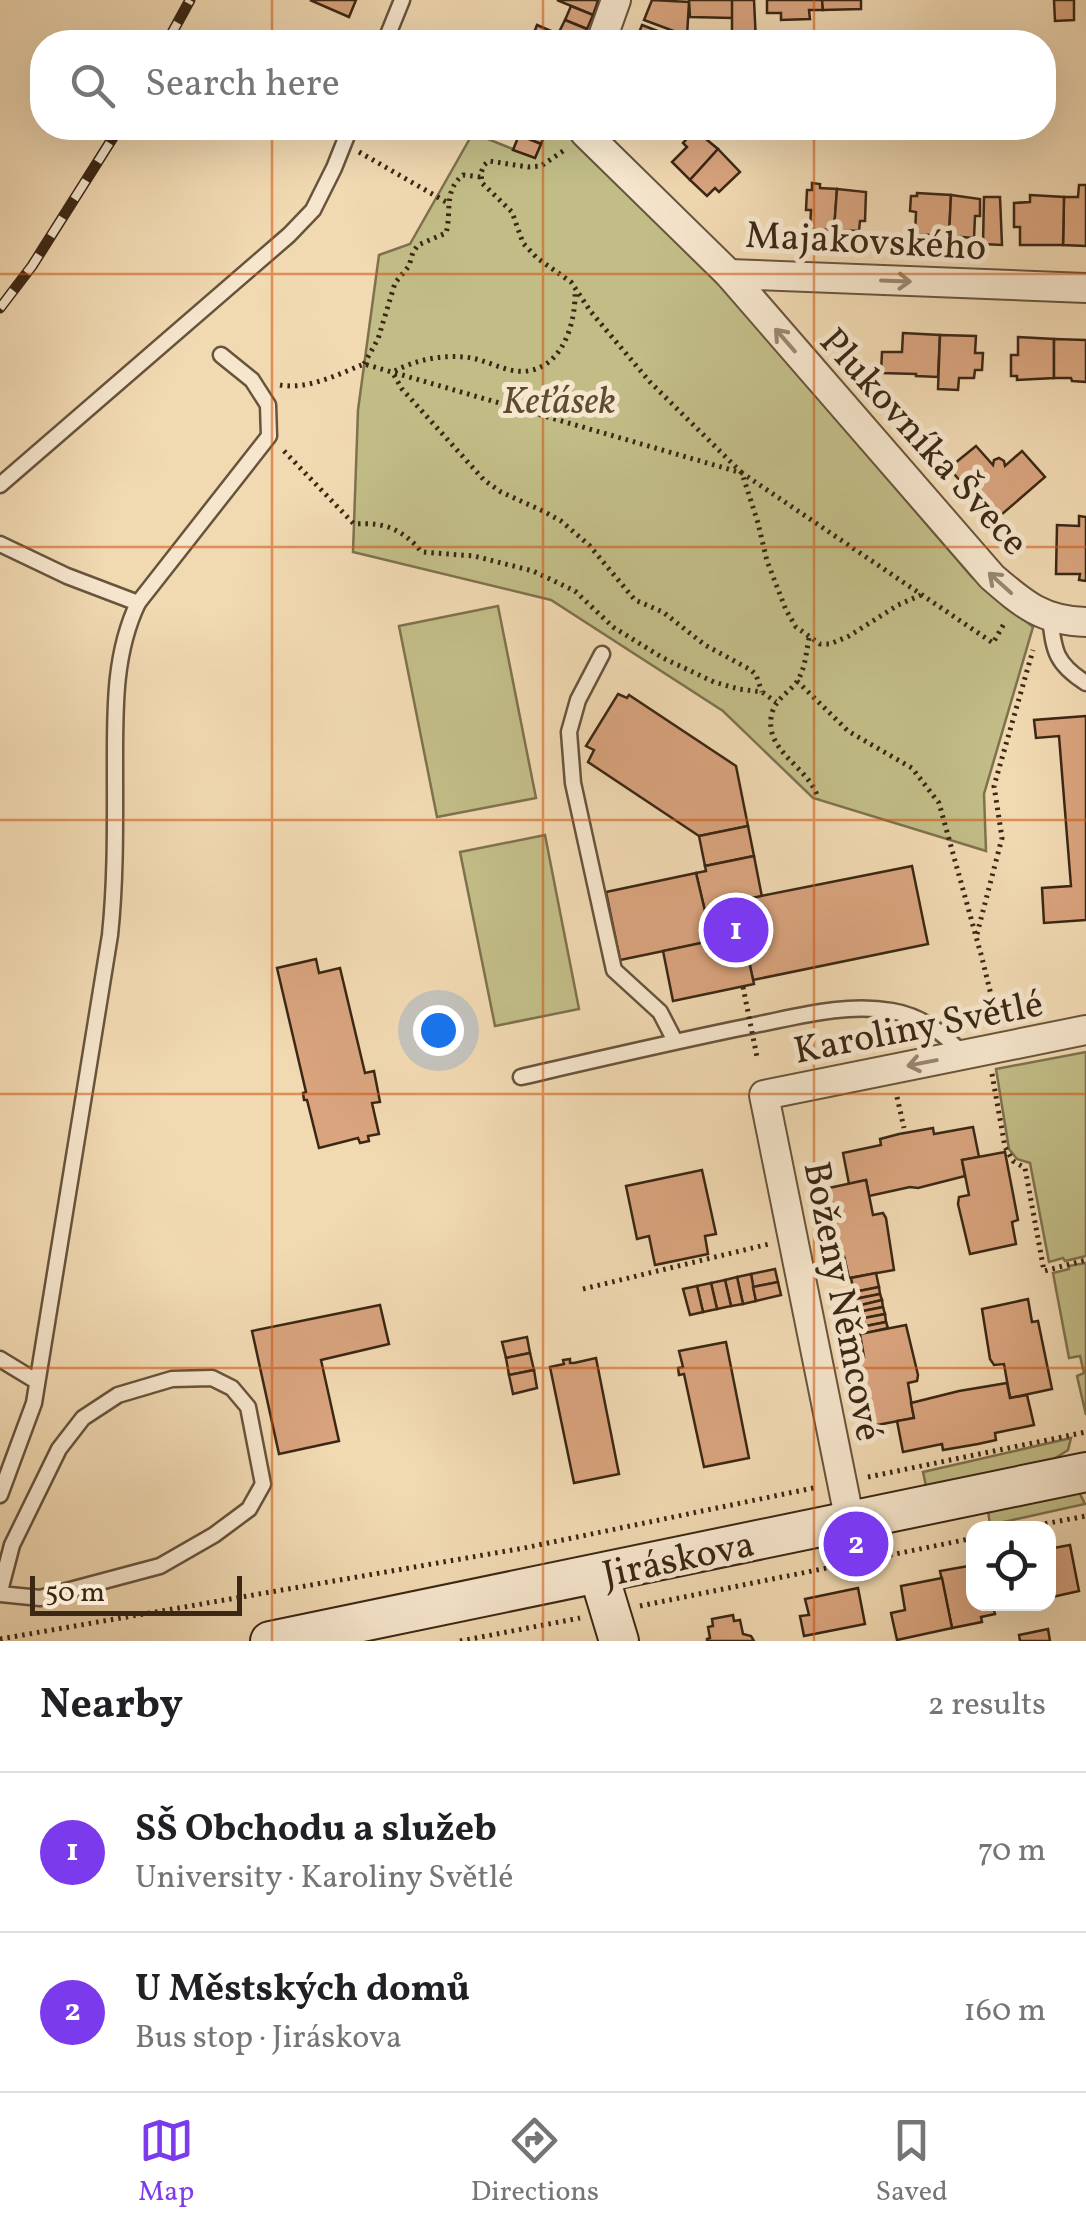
<!DOCTYPE html>
<meta charset="utf-8">
<style>
:root{--surface:#fff;--page:#f2f2f2;--text:#202124;--muted:#757577;--line:#e0e0e0;--accent:#7c3aed}
body{margin:0;font-family:Vollkorn,serif;background:var(--page);color:var(--text)}
.controls{position:absolute;right:30px;bottom:30px;display:grid;overflow:hidden;border-radius:20px;box-shadow:0 10px 40px #0002}
.controls button{width:90px;height:90px;display:grid;place-items:center;padding:0;border:0;border-bottom:2px solid var(--line);background:var(--surface);color:var(--text);font:50px sans-serif}
.scale{position:absolute;left:30px;bottom:25px;width:212px;box-sizing:border-box;padding-left:10px;border:5px solid #3b2714;border-top:0;font-size:28px;line-height:35px;white-space:nowrap;color:#3b2714;-webkit-text-stroke:8px #f6e6cd;paint-order:stroke}
.you{position:absolute;left:438px;top:1030px;width:35px;height:35px;margin:-25px;border:8px solid #fff;border-radius:50%;background:#1a73e8;box-shadow:0 0 0 15px #1a73e833}
.badge{display:grid;place-items:center;width:65px;height:65px;border-radius:50%;background:var(--accent);color:#fff;font-size:32px;font-weight:700}
.pin{position:absolute;translate:-50% -50%;border:5px solid #fff;box-shadow:0 2px 10px #0006}
.list{margin:0;padding:0;list-style:none}
h2{display:flex;justify-content:space-between;align-items:center;height:130px;margin:0;padding:0 40px;font-size:42px}
h2 small{font-size:32px;font-weight:400;color:var(--muted)}
.list li{display:grid;grid-template-columns:65px 1fr auto;gap:30px;align-items:center;box-sizing:border-box;height:160px;padding:0 40px;border-top:2px solid var(--line)}
.list b{display:block;font-size:38px;white-space:nowrap}
.list p{margin:0;font-size:32px;white-space:nowrap;color:var(--muted)}
.list em{font-size:32px;font-style:normal;color:var(--muted)}
.icon{flex:none;width:55px;height:55px;fill:none;stroke:currentColor;stroke-width:2;stroke-linecap:round;stroke-linejoin:round}
.map{position:relative;flex:none;width:1086px;height:1641px;overflow:hidden}
.search{position:absolute;background:var(--surface);box-shadow:0 10px 40px #0002;left:30px;right:30px;top:30px;height:110px;display:flex;align-items:center;gap:25px;box-sizing:border-box;padding:0 35px;border-radius:40px;color:var(--muted);font-size:38px}
.sheet{height:450px;background:var(--surface)}
nav{display:flex;justify-content:space-around;align-items:center;box-sizing:border-box;height:140px;border-top:2px solid var(--line);background:var(--surface);font-size:28px;color:var(--muted)}
nav a{display:grid;justify-items:center;gap:5px}
nav .on{color:var(--accent)}
.map>svg:first-child{display:block}
</style>
<div class="map">
<svg width="1086" height="1641" viewBox="0 0 1086 1641">
<rect width="100%" height="100%" fill="#f1d9b2"/>
<filter id="stains"><feTurbulence type="fractalNoise" baseFrequency=".002" numOctaves="4"/><feColorMatrix values="0 0 0 0 .2 0 0 0 0 .09 0 0 0 0 .02 0 0 0 .5 -.17"/></filter>
<radialGradient id="worn" r=".72"><stop offset=".6" stop-color="#630" stop-opacity="0"/><stop offset="1" stop-color="#630" stop-opacity=".3"/></radialGradient>
<!-- green -->
<g fill="#c2bd87" stroke="#7e724e" stroke-width="2.5">
<path d="M548 128H562L718 282 972 577 1033 627 984 794 986 851 813 798 723 711 551 600 353 552 358 410 379 255 410 244 473 133 535 158Z"/>
<path d="M498 606 536 798 437 817 399 626Z"/>
<path d="M545 835 579 1009 495 1026 460 852Z"/>
<path d="M1086 1052V1256L1065 1261 1063 1258 1049 1262 1030 1163 1017 1159 1009 1149 996 1069Z"/>
<path d="M1086 1263V1415L1077 1376 1084 1373 1080 1356 1069 1358 1053 1273 1069 1269V1266Z"/>
<path d="M1071 1438 1068 1450 1054 1459 926 1486 923 1472Z"/>
<path d="M1075 1491 1080 1494 1085 1504 990 1525 988 1510Z"/>
</g>
<!-- building -->
<g fill="#d9a47e" stroke="#3b2714" stroke-width="2.5">
<path d="M310 0H356L349 17Z"/>
<path d="M557 0H595L598 1 593 15Z"/>
<path d="M652 0 689 2 687 36 644 20Z"/>
<path d="M689 0H732L733 18 690 17Z"/>
<path d="M732 0H754L756 42H732Z"/>
<path d="M767 0H822L823 10H809L810 19 781 20V13H767Z"/>
<path d="M822 0H861V9L823 10Z"/>
<path d="M1054 0H1074V20L1055 21Z"/>
<path d="M571 6 593 15 587 29 565 20Z"/>
<path d="M565 20 587 29 581 42 558 34Z"/>
<path d="M537 25 558 34 581 42H543L532 38Z"/>
<path d="M642 25 686 42H642L636 40Z"/>
<path d="M500 128H536L546 132 541 144Z"/>
<path d="M695 130 718 149 690 180 672 162 687 147 683 143Z"/>
<path d="M519 135 541 144 535 158 513 150Z"/>
<path d="M718 149 740 172 719 192 715 188 707 196 690 180Z"/>
<path d="M812 183 820 184V188L837 189 834 230 810 229 811 210H806L807 190H812Z"/>
<path d="M1079 185H1086V246L1063 245 1064 197H1078Z"/>
<path d="M837 189 866 192 865 221H860L859 231 834 230Z"/>
<path d="M917 193 951 195 949 236 915 234 916 212 910 211 911 196H917Z"/>
<path d="M951 195 980 199V216H975L974 238 949 236Z"/>
<path d="M1030 195 1064 197 1063 245H1020V227H1014V203L1030 202Z"/>
<path d="M984 197H1000L1002 245 983 244Z"/>
<path d="M903 333 940 335 938 377 916 376V374L881 373 882 352H902Z"/>
<path d="M940 335 976 336 975 353H983L982 370H975L974 378H959L958 390 938 389Z"/>
<path d="M1018 337 1054 339V378L1017 380V376H1011V355H1018Z"/>
<path d="M1054 339 1086 340V382L1072 381 1071 378H1054Z"/>
<path d="M976 446 993 465 994 460 999 458 1004 461 1005 466 1022 451 1045 477 994 521 949 468Z"/>
<path d="M1079 516 1086 517V581L1079 580 1080 574H1056L1057 525 1079 526Z"/>
<path d="M618 694 627 698 629 695 736 766 748 826 699 836 588 762 594 750 586 746Z"/>
<path d="M1086 716V920L1044 923 1042 888 1071 886 1059 736 1036 738 1034 720Z"/>
<path d="M748 826 754 856 705 866 699 836Z"/>
<path d="M754 856 762 897 736 901 743 934 712 941 696 873 706 871 705 866Z"/>
<path d="M912 866 928 944 753 980 736 901Z"/>
<path d="M696 873 712 941 620 960 606 892Z"/>
<path d="M743 934 754 984 673 1001 663 951Z"/>
<path d="M316 959 319 973 340 968 365 1073 374 1071 380 1102 372 1103 379 1134 368 1136 369 1141 360 1143 358 1138 319 1148 307 1100H304L303 1093 306 1092 277 968Z"/>
<path d="M973 1127 979 1157 962 1160 965 1176 918 1188 910 1187 869 1196 866 1180 849 1184 843 1153 881 1145 880 1139 899 1134 933 1128 934 1134Z"/>
<path d="M1005 1152 1018 1220 1012 1222 1016 1244 970 1254 958 1204 959 1197 969 1195 962 1160Z"/>
<path d="M702 1170 716 1234 705 1236 708 1254 655 1265 649 1236 637 1239 626 1186Z"/>
<path d="M866 1180 873 1215 883 1213 886 1218 894 1270 849 1278 844 1256 838 1257 824 1189Z"/>
<path d="M775 1269 778 1282 753 1287 751 1274Z"/>
<path d="M876 1273 879 1287 854 1292 851 1278Z"/>
<path d="M751 1274 756 1301 743 1304 737 1277Z"/>
<path d="M737 1277 743 1304 731 1306 725 1280Z"/>
<path d="M725 1280 731 1306 717 1309 711 1283Z"/>
<path d="M778 1282 781 1295 756 1301 753 1287Z"/>
<path d="M711 1283 717 1309 703 1312 697 1286Z"/>
<path d="M697 1286 703 1312 690 1315 683 1289Z"/>
<path d="M879 1287 880 1294 855 1299 854 1292Z"/>
<path d="M880 1294 882 1300 857 1306 855 1299Z"/>
<path d="M1028 1299 1032 1322 1038 1321 1052 1389 1010 1398 1004 1364 994 1365 990 1359 982 1309Z"/>
<path d="M882 1300 883 1307 858 1312 857 1306Z"/>
<path d="M380 1305 389 1344 321 1360 339 1441 279 1454 252 1331Z"/>
<path d="M883 1307 885 1314 859 1319 858 1312Z"/>
<path d="M885 1314 886 1322 861 1327 859 1319Z"/>
<path d="M886 1322 888 1328 862 1334 861 1327Z"/>
<path d="M906 1325 918 1375 917 1381 908 1383 914 1418 872 1426 858 1358 864 1357 860 1334Z"/>
<path d="M527 1337 530 1353 506 1358 502 1342Z"/>
<path d="M726 1342 749 1458 704 1467 684 1374 679 1375 678 1368 683 1367 679 1351Z"/>
<path d="M530 1353 534 1370 509 1375 506 1358Z"/>
<path d="M596 1358 619 1474 574 1483 550 1367 564 1364 563 1360 570 1359V1363H574Z"/>
<path d="M534 1370 537 1388 513 1394 509 1375Z"/>
<path d="M1007 1383 1010 1398 1027 1395 1034 1425 995 1433 996 1440 978 1444 943 1450 942 1444 903 1452 897 1421 914 1418 911 1403 959 1391Z"/>
<path d="M1070 1545 1079 1591 1048 1598V1549Z"/>
<path d="M974 1565V1604H992L995 1614 981 1617 982 1622 952 1628 940 1571Z"/>
<path d="M942 1578 952 1628 897 1640 891 1613 905 1610 901 1586Z"/>
<path d="M858 1588 865 1624 804 1636 800 1616 809 1615 805 1599Z"/>
<path d="M733 1615 734 1621 740 1620 743 1634 751 1636 754 1641H707V1639L710 1638 708 1627 713 1626 712 1619Z"/>
<path d="M1048 1629 1050 1641H1020L1019 1635Z"/>
</g>
<g fill="none" stroke-linecap="round" stroke-linejoin="round">
<defs>
<g id="lane">
<path d="M385 42 402 0"/>
<path d="M0 485 289 235 313 210 334 168 350 128"/>
<path d="M0 544 67 576 138 603"/>
<path d="M1050 618C1054 652 1056 664 1086 683"/>
<path d="M602 654 578 700 569 732 573 783 614 970 660 1012 675 1041"/>
<path d="M521 1077C599 1059 676 1041 755 1025 800 1016 846 1003 892 1011 922 1016 943 1033 963 1054"/>
<path d="M0 1359 36 1381"/>
<path d="M0 1495 34 1403 110 935C116 878 115 820 115 763 115 708 114 653 138 603L269 436 268 405 252 380 221 355"/>
<path d="M0 1591 12 1545 59 1449 83 1418 118 1395 172 1379 212 1378 232 1388 248 1407 263 1484 249 1509 214 1535 160 1566 40 1598 0 1594"/>
</g>
<g id="street">
<path d="M601 42 616 0"/>
<path d="M583 128 585 133 729 274 992 577C1023 604 1043 621 1086 622"/>
<path d="M729 274 1086 288"/>
<path d="M850 1522 764 1095 1086 1030"/>
</g>
<g id="secondary">
<path d="M599 1575 619 1641"/>
<path d="M270 1641 1086 1472"/>
</g>
</defs>
<!-- lane casing -->
<use href="#lane" stroke="#68543c" stroke-width="19"/>
<!-- street casing -->
<use href="#street" stroke="#68543c" stroke-width="32"/>
<!-- secondary casing -->
<use href="#secondary" stroke="#3b2714" stroke-width="42"/>
<!-- path -->
<g stroke="#3b2714" stroke-width="5" stroke-dasharray="2.5 5" stroke-linecap="butt">
<path d="M563 151 541 166 528 167 489 161 484 165 481 173 482 183 512 212 523 243 537 258 571 282 591 312 650 382 742 473 758 523 767 561 786 610 796 627 820 644H830L849 636 898 605 921 595"/>
<path d="M359 152 448 203"/>
<path d="M364 364 378 339 395 283 409 266 413 252 418 245 446 233C452 212 443 191 463 175L481 177"/>
<path d="M395 371C415 360 441 355 464 357 480 358 494 366 510 370 557 380 576 330 575 291"/>
<path d="M394 375 402 389 484 480 501 492 543 511 561 521 589 545 635 600 663 612 705 645 751 670 756 675 762 692"/>
<path d="M280 385C308 390 339 374 364 364L742 473 993 643 1005 622"/>
<path d="M284 451 354 524C385 522 402 529 422 552L474 556 533 571 575 591 613 627 663 658 714 682 739 689 762 692 776 702"/>
<path d="M809 638C806 654 805 670 796 683 787 694 776 699 772 713 762 752 811 767 818 799"/>
<path d="M797 681 848 731 912 768 939 803 982 958 992 999 993 1023"/>
<path d="M977 934 1002 838 994 786 1033 650"/>
<path d="M992 1074 1005 1147 1013 1161 1025 1168 1044 1271 1086 1260"/>
<path d="M897 1097 904 1128"/>
<path d="M583 1289 769 1244"/>
<path d="M868 1477 1086 1432"/>
<path d="M1023 1528 1086 1516"/>
<path d="M640 1606 974 1538"/>
<path d="M0 1639 524 1548 818 1487"/>
<path d="M460 1641 580 1618"/>
</g>
<!-- lane -->
<use href="#lane" stroke="#f6e6cd" stroke-width="14"/>
<!-- street -->
<use href="#street" stroke="#f6e6cd" stroke-width="28"/>
<!-- secondary -->
<use href="#secondary" stroke="#f6e6cd" stroke-width="38"/>
<defs>
<g id="rail">
<path d="M167 42 190 0"/>
<path d="M0 308 32 266 119 128"/>
</g>
</defs>
<!-- rail casing -->
<use href="#rail" stroke="#3b2714" stroke-width="11"/>
<!-- rail -->
<use href="#rail" stroke="#f6e6cd" stroke-width="8" stroke-dasharray="22" stroke-linecap="butt"/>
<!-- path-bridge -->
<path stroke="#3b2714" stroke-width="5" stroke-dasharray="2.5 5" stroke-linecap="butt" d="M743 987 757 1057"/>
</g>
<!-- one-way arrows -->
<defs><path id="oneway-shaft" d="M-6 0H5M1.5-3L5.5 0L1.5 3" fill="none" stroke-width="1.6" stroke-linecap="round" stroke-linejoin="round" transform="scale(2.5)"/></defs>
<g stroke="#988670">
<use href="#oneway-shaft" transform="translate(896 281) rotate(2)"/>
<use href="#oneway-shaft" transform="translate(785 340) rotate(-131)"/>
<use href="#oneway-shaft" transform="translate(1000 583) rotate(-138)"/>
<use href="#oneway-shaft" transform="translate(922 1063) rotate(169)"/>
</g>
<!-- grid -->
<path fill="none" stroke="#ce520d" stroke-width="2.5" stroke-opacity="0.55" d="M272 0V42M543 0V42M814 0V42M272 128V1641M543 128V1641M814 128V1641M0 274H1086M0 547H1086M0 820H1086M0 1094H1086M0 1368H1086"/>
<g text-anchor="middle" stroke-width="10" stroke-linejoin="round" paint-order="stroke">
<!-- street labels -->
<g font-size="38" fill="#3b2714" stroke="#f6e6cd">
<text transform="translate(866 240) rotate(3)" y="13">Majakovského</text>
<text transform="translate(925 441) rotate(48)" y="13">Plukovníka Švece</text>
<text transform="translate(918 1026) rotate(-11)" y="13">Karoliny Světlé</text>
<text transform="translate(844 1301) rotate(79)" y="13">Boženy Němcové</text>
<text transform="translate(678 1558) rotate(-12)" y="13">Jiráskova</text>
</g>
<!-- park labels -->
<g font-size="38" font-style="italic" fill="#5d4c31" stroke="#f6e6cd">
<text x="559" y="413">Keťásek</text>
</g>
</g>
<rect width="100%" height="100%" filter="url(#stains)"/>
<rect width="100%" height="100%" fill="url(#worn)"/>
</svg>
<div class="controls">
<button><svg class="icon" aria-label="locate" viewBox="0 0 24 24"><circle cx="12" cy="12" r="6"/><path d="M12 2v4M12 18v4M2 12h4M18 12h4"/></svg></button>
</div>
<div class="scale">50 m</div>
<div class="you"></div>
<div class="pin badge" style="left:736px;top:930px">1</div>
<div class="pin badge" style="left:856px;top:1544px">2</div>
<div class="search"><svg class="icon" aria-label="search" viewBox="0 0 24 24"><circle cx="10" cy="10" r="6"/><path d="M15 15l6 6"/></svg>Search here</div>
</div>
<section class="sheet">
<h2>Nearby<small>2 results</small></h2>
<ul class="list">
<li><span class="badge">1</span><div><b>SŠ Obchodu a služeb</b><p>University · Karoliny Světlé</p></div><em>70 m</em></li>
<li><span class="badge">2</span><div><b>U Městských domů</b><p>Bus stop · Jiráskova</p></div><em>160 m</em></li>
</ul>
</section>
<nav>
<a class="on"><svg class="icon" aria-label="map" viewBox="0 0 24 24"><path d="M3 6l6-2 6 2 6-2v14l-6 2-6-2-6 2zM9 4v14M15 6v14"/></svg>Map</a>
<a><svg class="icon" aria-label="directions" viewBox="0 0 24 24"><path d="M12 3l9 9-9 9-9-9zM9 14v-3h6M13 9l2 2-2 2"/></svg>Directions</a>
<a><svg class="icon" aria-label="saved" viewBox="0 0 24 24"><path d="M7 4h10v16l-5-4-5 4z"/></svg>Saved</a>
</nav>
